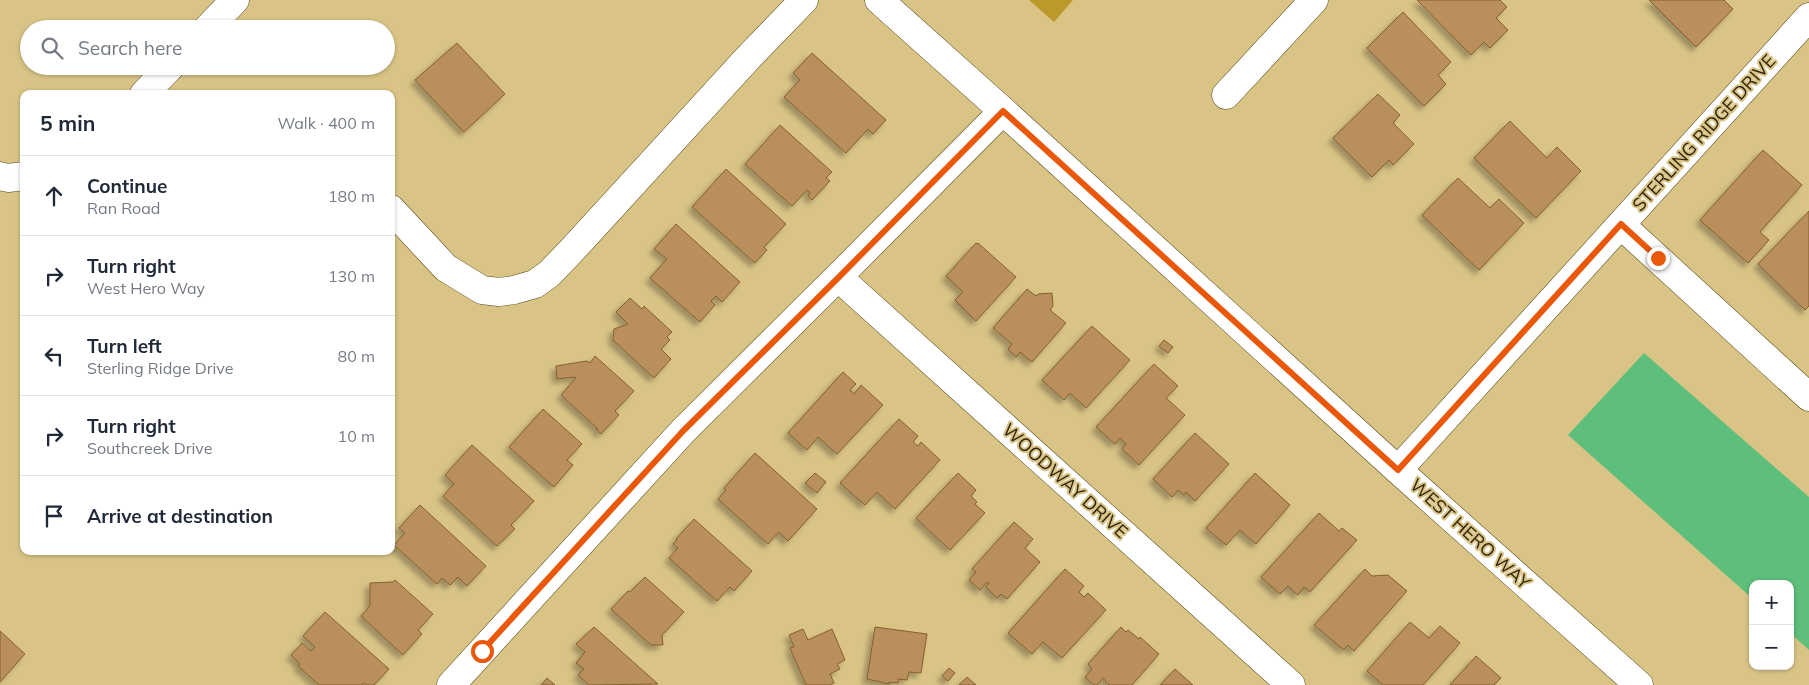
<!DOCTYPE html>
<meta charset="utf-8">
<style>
:root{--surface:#fff;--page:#f6f6f7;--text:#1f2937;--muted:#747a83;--line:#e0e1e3}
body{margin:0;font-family:Mulish,sans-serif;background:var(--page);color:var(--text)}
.controls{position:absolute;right:15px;bottom:15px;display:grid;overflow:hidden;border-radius:10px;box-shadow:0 1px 4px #0004}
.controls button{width:45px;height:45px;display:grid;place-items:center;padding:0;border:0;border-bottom:1px solid var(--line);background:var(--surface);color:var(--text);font:25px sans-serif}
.stop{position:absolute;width:15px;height:15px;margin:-11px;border:4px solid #ea580c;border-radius:50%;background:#fff}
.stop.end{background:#ea580c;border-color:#fff;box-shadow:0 1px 5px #0008}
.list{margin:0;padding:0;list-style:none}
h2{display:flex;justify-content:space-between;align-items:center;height:65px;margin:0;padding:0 20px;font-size:21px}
h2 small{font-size:16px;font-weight:400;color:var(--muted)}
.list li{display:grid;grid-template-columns:32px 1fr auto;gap:15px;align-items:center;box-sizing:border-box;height:80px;padding:0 20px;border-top:1px solid var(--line)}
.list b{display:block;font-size:19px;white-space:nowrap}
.list p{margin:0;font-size:16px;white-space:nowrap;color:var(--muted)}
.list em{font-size:16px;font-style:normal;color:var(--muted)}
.icon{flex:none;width:28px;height:28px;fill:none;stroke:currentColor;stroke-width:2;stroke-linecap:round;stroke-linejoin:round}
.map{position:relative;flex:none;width:1809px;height:685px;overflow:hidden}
.search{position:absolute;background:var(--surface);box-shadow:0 1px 4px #0004;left:20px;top:20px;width:375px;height:55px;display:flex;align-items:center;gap:12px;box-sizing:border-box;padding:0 18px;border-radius:28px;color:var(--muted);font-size:19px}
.panel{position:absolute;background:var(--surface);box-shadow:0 1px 4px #0004;left:20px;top:90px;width:375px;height:465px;border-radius:10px}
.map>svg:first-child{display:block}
</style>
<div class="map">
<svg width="1809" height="685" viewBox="0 0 1809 685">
<defs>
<filter id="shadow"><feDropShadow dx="-4.5" dy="4.5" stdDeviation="2.5" flood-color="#0004"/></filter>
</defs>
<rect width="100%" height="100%" fill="#d9c486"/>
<!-- green -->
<path fill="#bb9a2b" d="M1029 0H1073L1054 22Z"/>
<!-- water -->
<path fill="#5dbf7b" d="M1644 353 1809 497V650L1790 633V584H1753V599L1568 435Z"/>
<!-- building -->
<g fill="#b88f5d" stroke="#865f2d" filter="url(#shadow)">
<path d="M1417 0H1500L1507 7 1496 18 1508 30 1490 48 1484 42 1471 55Z"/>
<path d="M1649 0H1724L1733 9 1696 47Z"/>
<path d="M1403 12 1451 62 1438 75 1446 84 1424 106 1367 48Z"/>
<path d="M457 43 505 94 464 132 415 80Z"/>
<path d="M812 53 886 120 873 134 868 129 846 153 784 97 800 80 793 73Z"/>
<path d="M1378 94 1400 115 1393 123 1414 144 1393 165 1389 160 1372 177 1333 138Z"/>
<path d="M1510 121 1547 158 1557 147 1581 171 1536 218 1474 158Z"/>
<path d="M780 125 832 172 826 178 830 181 812 200 808 196 810 193 807 190 792 206 745 164Z"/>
<path d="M1763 150 1802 185 1760 232 1769 240 1748 263 1700 220Z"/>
<path d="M726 169 786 224 764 247 767 250 755 263 692 207Z"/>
<path d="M1458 178 1490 208 1499 199 1524 223 1479 270 1422 215Z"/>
<path d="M1809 211V306L1805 310 1758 264Z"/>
<path d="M676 224 740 282 722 302 716 296 711 301 715 305 700 322 650 278 667 259 654 249Z"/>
<path d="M976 243 977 244 978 243 1016 277 976 321 955 300 963 292 946 276Z"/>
<path d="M1027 289 1036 296 1038 294 1052 293 1053 306 1050 310 1066 323 1032 362 1020 352 1016 357 1008 349 1012 344 993 328Z"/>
<path d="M630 298 642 309 644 306 672 332 667 337 670 340 661 349 671 359 654 378 613 340 614 329 628 324 616 312Z"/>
<path d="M1092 326 1130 360 1086 408 1070 393 1064 400 1042 380Z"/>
<path d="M1164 340 1173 347 1168 353 1159 346Z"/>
<path d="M595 356 634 391 615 411 619 415 601 434 596 429H598L561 395 576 378 574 377 557 379 556 366 587 361 590 363Z"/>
<path d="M1154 364 1178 386 1166 398 1185 415 1139 465 1122 449 1126 444 1120 438 1115 444 1096 427Z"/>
<path d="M843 372 856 384 850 390 854 394 861 385 883 405 837 454 818 437 807 450 788 433Z"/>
<path d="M543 409 582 444 567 460 573 465 554 487 509 447Z"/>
<path d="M899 419 918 436 913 442 918 446 921 442 940 460 895 509 877 492 865 505 840 483Z"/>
<path d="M1195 433 1229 464 1195 501 1186 492 1184 495 1178 490 1172 497 1153 479Z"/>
<path d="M472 445 534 501 511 525 515 529 497 546 443 496 454 484 445 475Z"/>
<path d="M755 453 817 509 788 541 779 532 768 544 718 499 726 490 724 488Z"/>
<path d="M815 473 826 482 817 493 805 483Z"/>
<path d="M958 473 976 490 971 496 977 502 975 504 985 513 950 550 916 518Z"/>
<path d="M1255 473 1290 505 1256 544 1240 530 1226 545 1206 528Z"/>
<path d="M420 505 486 566 467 586 458 577 450 585 442 578 437 584 394 545 405 533 399 528Z"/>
<path d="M1319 513 1339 531 1342 528 1357 540 1310 592 1304 587 1298 595 1288 586 1280 594 1261 577Z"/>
<path d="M694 519 752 571 734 591 730 587 717 601 669 558 678 548 673 544 677 540 676 539Z"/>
<path d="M1014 522 1033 539 1025 548 1040 562 1007 599 1001 594 997 598 986 587 989 583 987 582 980 590 969 580 976 572 972 569Z"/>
<path d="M1065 569 1084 586 1079 592 1084 597 1088 593 1106 610 1062 658 1043 642 1032 654 1008 633Z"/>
<path d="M1365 569 1372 576 1388 575 1407 591 1354 651 1348 645 1344 650 1314 625Z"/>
<path d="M645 577 684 612 662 635 663 645H651L611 609 628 591 630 592Z"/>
<path d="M395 580 433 614 418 630 422 634 403 655 361 616 370 606V583L393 582Z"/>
<path d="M325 612 389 669 374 685H367L364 683 362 685H319L298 666 300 664 291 655 302 643 311 651 315 647 303 636Z"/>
<path d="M1410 622 1429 638 1440 626 1460 643 1423 685H1383L1367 671Z"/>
<path d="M594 627 658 684 589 685 578 675 584 669 576 663 585 652 576 644Z"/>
<path d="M875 627 927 634 921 673 909 672 907 680 898 679V683L889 682V684L867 679Z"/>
<path d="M1121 627 1126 632 1128 630 1139 639 1140 637 1159 654 1132 685H1109L1103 678 1097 685H1094L1085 677 1092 669 1088 664Z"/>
<path d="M803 629 808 640 832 629 845 660 837 664 840 669 830 674 834 683 830 685H806L790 648 794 647 789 635Z"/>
<path d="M0 631 25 654 0 682Z"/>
<path d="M1476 656 1501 678 1494 685H1450Z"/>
<path d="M949 668 955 673 948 681 942 676Z"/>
<path d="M1175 669 1193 685H1160Z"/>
<path d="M967 677 976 685H959Z"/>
<path d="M547 678 555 685H541Z"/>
</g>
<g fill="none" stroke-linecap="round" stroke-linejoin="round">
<defs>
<g id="minor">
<path d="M207 29 235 0"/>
<path d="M144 94 171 66"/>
<path d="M1226 95 1314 0"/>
<path d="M0 176 8 178 24 176"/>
<path d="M391 209 446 268 482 290 499 292 514 290 535 284 549 274 573 249 747 59 804 0"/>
<path d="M1621 225 1809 397"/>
<path d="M838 277 1291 685"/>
<path d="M1398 470 1809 17"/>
<path d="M451 685 683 431 838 277 1003 111"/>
</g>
<path id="major" d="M879 0 1003 111 1398 470 1639 685"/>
</defs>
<!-- minor casing -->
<use href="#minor" stroke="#534415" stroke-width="29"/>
<!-- major casing -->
<use href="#major" stroke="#534415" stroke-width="29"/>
<!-- minor -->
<use href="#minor" stroke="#fff" stroke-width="28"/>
<!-- major -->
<use href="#major" stroke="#fff" stroke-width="28"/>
</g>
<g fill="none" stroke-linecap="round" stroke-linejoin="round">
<!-- route -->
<path stroke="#ea580c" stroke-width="6" d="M482 651 683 431 838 278 1003 111 1398 470 1621 224 1658 258"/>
</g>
<g text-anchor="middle" stroke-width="4" stroke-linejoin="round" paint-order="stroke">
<!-- street labels -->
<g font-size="18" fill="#2c230a" stroke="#d9c486">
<text transform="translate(1704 133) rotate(-48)" y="6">STERLING RIDGE DRIVE</text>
<text transform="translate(1065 481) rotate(42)" y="6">WOODWAY DRIVE</text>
<text transform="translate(1470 534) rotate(42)" y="6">WEST HERO WAY</text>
</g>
</g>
</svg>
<div class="controls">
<button>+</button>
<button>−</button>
</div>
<div class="stop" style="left:482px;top:651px"></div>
<div class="stop end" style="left:1658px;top:258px"></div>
<div class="search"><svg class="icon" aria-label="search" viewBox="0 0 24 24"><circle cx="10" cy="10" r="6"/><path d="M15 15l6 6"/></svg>Search here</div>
<section class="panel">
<h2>5 min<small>Walk · 400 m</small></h2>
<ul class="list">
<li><svg class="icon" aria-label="ahead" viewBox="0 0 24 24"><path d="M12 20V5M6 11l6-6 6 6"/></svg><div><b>Continue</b><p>Ran Road</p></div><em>180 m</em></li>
<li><svg class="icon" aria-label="right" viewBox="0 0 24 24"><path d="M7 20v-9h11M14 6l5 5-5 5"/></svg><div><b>Turn right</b><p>West Hero Way</p></div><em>130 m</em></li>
<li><svg class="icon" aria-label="left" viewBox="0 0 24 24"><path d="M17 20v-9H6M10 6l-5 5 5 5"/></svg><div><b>Turn left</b><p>Sterling Ridge Drive</p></div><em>80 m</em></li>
<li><svg class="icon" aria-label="right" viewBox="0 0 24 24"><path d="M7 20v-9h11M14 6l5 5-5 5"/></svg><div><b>Turn right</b><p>Southcreek Drive</p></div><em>10 m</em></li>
<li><svg class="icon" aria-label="arrive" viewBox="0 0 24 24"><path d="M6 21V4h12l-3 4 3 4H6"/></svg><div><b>Arrive at destination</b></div></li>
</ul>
</section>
</div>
